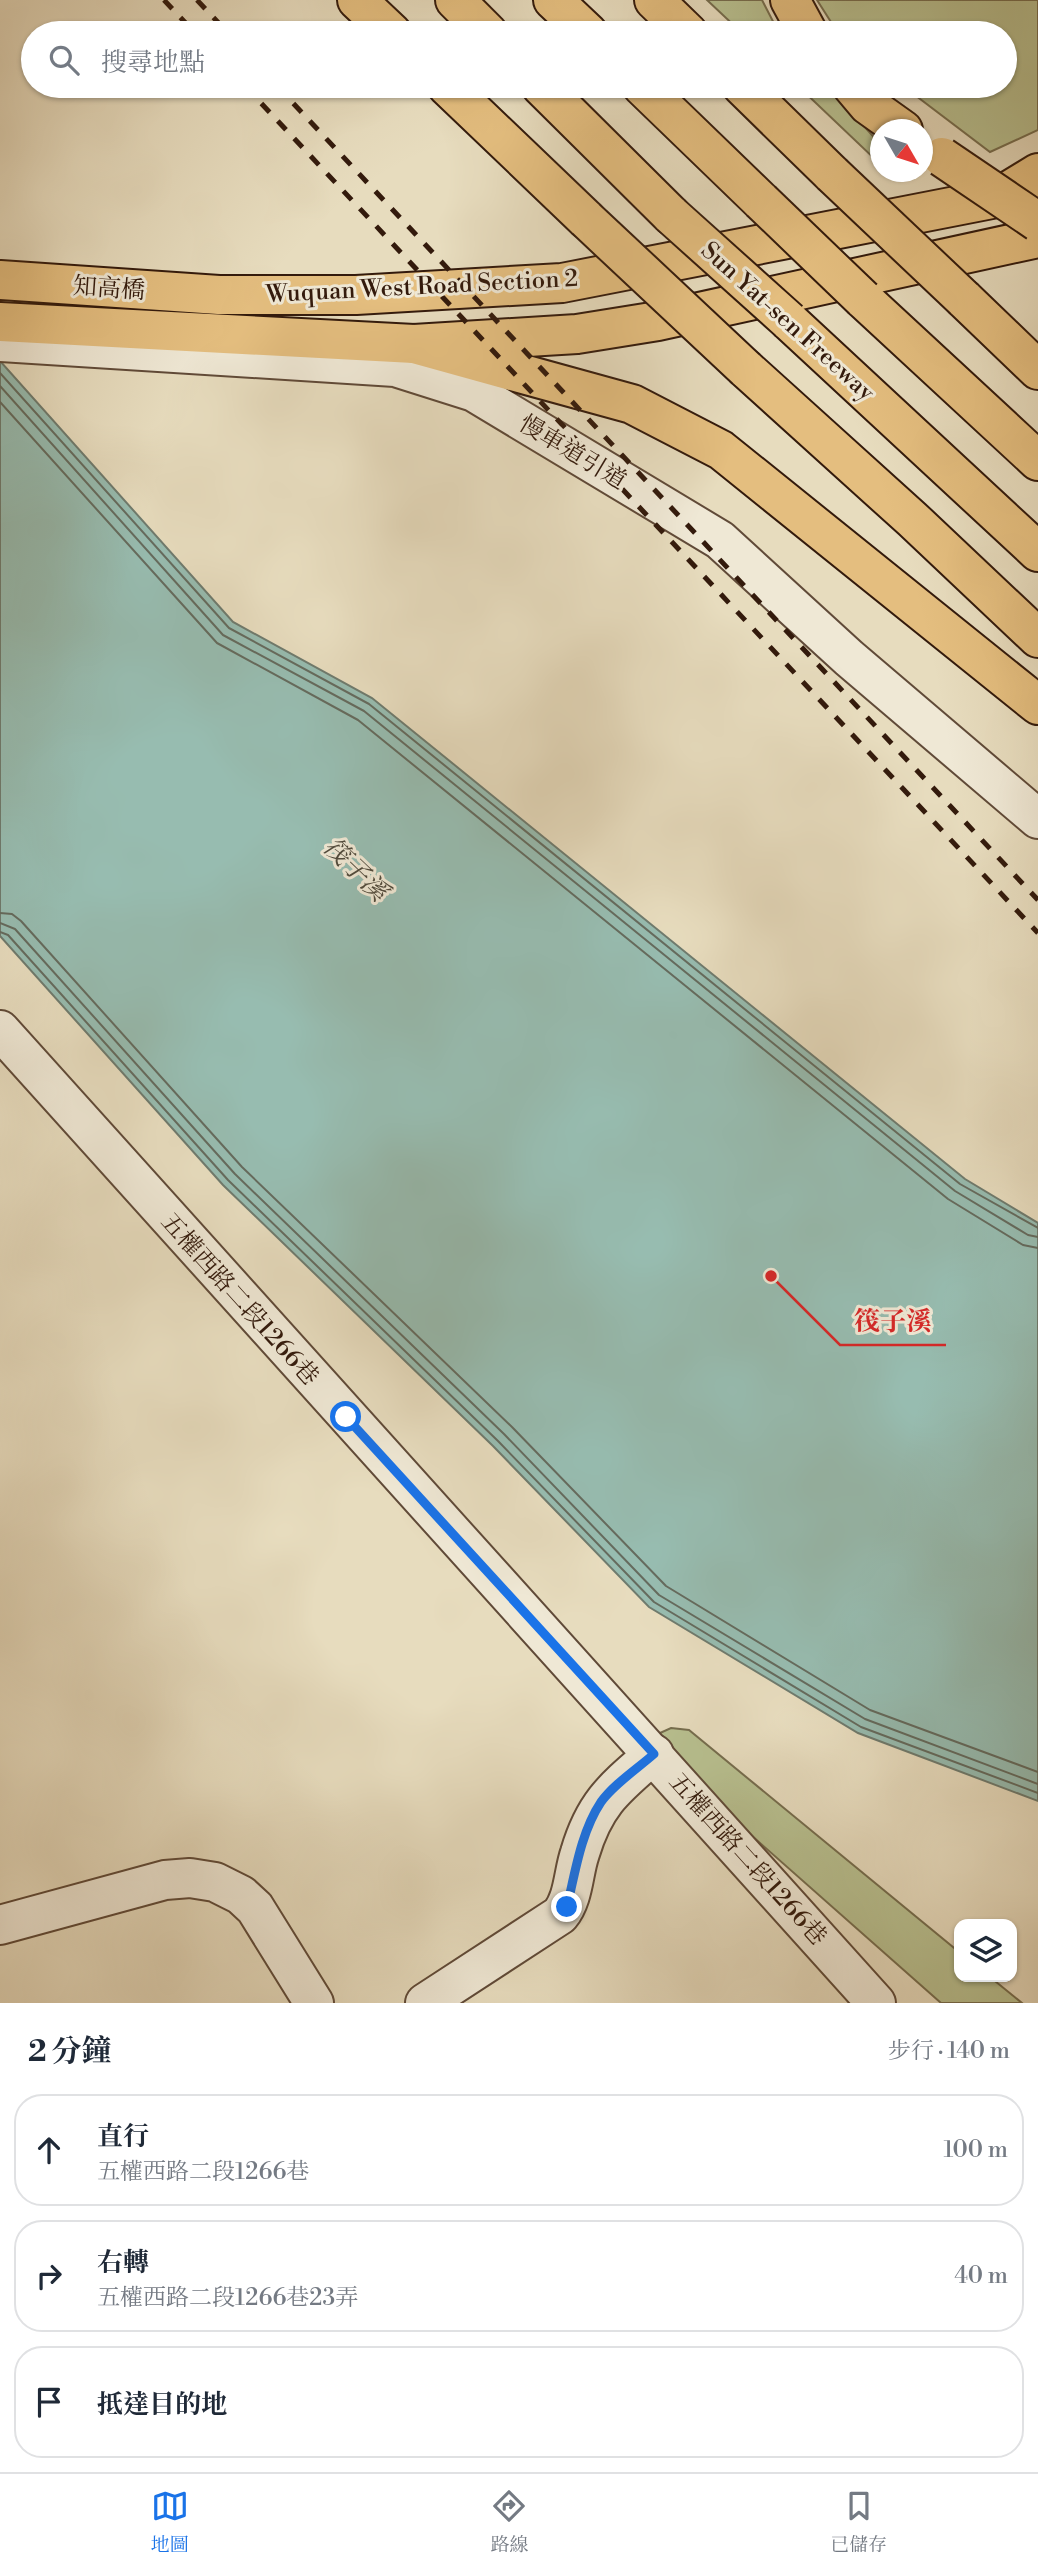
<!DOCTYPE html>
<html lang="zh-TW">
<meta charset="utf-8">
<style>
:root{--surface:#fff;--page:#f2f2f3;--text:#1f2937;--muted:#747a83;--line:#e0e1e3;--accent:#1a73e8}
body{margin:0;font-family:"Libre Bodoni","Noto Serif TC",serif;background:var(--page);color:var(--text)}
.controls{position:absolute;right:21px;bottom:21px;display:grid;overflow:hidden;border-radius:14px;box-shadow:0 2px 5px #0004}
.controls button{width:63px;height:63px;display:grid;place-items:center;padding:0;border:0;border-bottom:2px solid var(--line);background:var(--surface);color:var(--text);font:35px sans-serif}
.compass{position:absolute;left:870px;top:119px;width:63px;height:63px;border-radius:50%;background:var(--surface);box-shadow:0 2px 5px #0004;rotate:129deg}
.stop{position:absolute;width:21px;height:21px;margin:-16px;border:5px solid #1a73e8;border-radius:50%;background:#fff}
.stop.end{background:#1a73e8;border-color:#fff;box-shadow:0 2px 7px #0008}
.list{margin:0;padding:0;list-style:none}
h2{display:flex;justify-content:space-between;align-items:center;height:91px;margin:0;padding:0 28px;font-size:30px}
h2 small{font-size:23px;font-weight:400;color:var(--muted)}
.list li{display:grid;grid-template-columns:46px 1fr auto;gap:21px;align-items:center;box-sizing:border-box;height:112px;margin:0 14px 14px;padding:0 14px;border:2px solid var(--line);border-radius:28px}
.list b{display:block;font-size:26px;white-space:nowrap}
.list p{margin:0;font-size:23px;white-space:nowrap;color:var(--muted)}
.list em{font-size:23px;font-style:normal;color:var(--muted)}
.icon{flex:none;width:38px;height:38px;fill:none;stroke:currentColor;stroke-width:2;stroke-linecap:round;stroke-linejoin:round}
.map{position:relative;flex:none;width:1038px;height:2003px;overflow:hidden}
.search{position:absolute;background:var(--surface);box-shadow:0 2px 5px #0004;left:21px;right:21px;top:21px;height:77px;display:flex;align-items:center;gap:18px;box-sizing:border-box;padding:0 24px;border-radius:38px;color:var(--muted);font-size:26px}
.sheet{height:469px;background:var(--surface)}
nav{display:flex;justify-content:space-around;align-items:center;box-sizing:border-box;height:98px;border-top:2px solid var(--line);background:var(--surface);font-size:19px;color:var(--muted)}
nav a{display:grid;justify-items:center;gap:4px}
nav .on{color:var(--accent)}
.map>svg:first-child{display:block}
</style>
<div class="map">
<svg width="1038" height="2003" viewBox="0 0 1038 2003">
<rect width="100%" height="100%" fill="#e7dcbe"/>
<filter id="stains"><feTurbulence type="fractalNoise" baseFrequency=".00286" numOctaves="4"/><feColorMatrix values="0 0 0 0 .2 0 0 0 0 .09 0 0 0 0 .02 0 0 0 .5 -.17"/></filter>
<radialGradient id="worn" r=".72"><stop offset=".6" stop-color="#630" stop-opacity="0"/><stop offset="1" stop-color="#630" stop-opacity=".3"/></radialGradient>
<!-- green -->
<g fill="#b8c090" stroke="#766d4e" stroke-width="2">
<path d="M707 0H762L779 33H742Z"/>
<path d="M817 0H1038V130L990 152 903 86H1005V33H838Z"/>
<path d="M798 86H828L880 144V164Z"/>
<path d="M671 1728 689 1730 959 1952V1977H990L1022 2003H941L665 1759 658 1744 660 1733Z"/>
</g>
<!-- water -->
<path fill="#97bcb0" stroke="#6f7b6e" stroke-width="2" d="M0 361 233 622 372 698 965 1179 1038 1223V1801L858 1733 649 1607 493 1446 223 1185 0 936Z"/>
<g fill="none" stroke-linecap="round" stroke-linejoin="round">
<!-- shore -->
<g stroke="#656b5e" stroke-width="2">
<path d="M0 373 229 628 369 704 960 1184 1038 1228"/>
<path d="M0 386 223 635 364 711 955 1191 1028 1235 1038 1237"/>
<path d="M0 402 217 643 358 720 948 1199 1023 1245 1038 1248"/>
<path d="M0 913 12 914 21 921 242 1167 512 1427 666 1586 870 1710 1038 1772"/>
<path d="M0 923 15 929 235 1174 504 1434 659 1595 865 1719 1038 1784"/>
<path d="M0 932 8 935 228 1180 498 1441 654 1602 861 1727 1038 1793"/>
</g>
<defs>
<g id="minor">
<path d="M0 342 395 367 474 392 720 540 849 658 1038 819"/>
<path d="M0 1030 876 2003"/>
<path d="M0 1925 165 1880 190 1878 215 1882 241 1895 255 1908 314 2003"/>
<path d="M425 2003 560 1915C574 1898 573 1873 580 1853 595 1802 616 1787 654 1754"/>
</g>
<g id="major">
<path d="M0 280 219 295H356L562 283 997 198 1024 190"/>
<path d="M0 322 414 344 577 334 658 321 1038 238"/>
</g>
<g id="highway">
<path d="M357 0 392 33"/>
<path d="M455 0 488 33"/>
<path d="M553 0 588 33"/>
<path d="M654 0 688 33"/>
<path d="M790 0 808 33"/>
<path d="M447 86 586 219"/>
<path d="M541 86 671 215"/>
<path d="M642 86 761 201"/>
<path d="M742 86 832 174"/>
<path d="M852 86 868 105 903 130"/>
<path d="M997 198 1038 173"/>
<path d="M863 299 1038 461"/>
<path d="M964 299 1038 370"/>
<path d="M789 321 1038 552"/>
<path d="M414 344 632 404 721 450 1038 705"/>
<path d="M746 369 912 519 1038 638"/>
</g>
</defs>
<!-- minor casing -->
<use href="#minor" stroke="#604a38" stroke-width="42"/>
<!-- major casing -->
<use href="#major" stroke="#331a0c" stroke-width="42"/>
<!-- highway casing -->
<use href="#highway" stroke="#331a0c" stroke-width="42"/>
<!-- minor -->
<use href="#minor" stroke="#efe8d5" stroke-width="38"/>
<!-- major -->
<use href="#major" stroke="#e4be7f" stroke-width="38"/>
<!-- highway -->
<use href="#highway" stroke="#e4be7f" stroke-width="38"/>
<!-- rail -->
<g stroke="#331a0c" stroke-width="5" stroke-dasharray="12 12" stroke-linecap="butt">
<path d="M164 0 195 33"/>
<path d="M197 0 228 33"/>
<path d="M245 86 1038 933"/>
<path d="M277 86 1038 900"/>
</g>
<defs>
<g id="highway-bridge">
<path d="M942 157 1038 222"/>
<path d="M832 174 964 299"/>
<path d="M761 201 863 299"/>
<path d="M671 215 789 321"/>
<path d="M586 219 746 369"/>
</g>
</defs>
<!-- highway-bridge casing -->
<use href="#highway-bridge" stroke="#331a0c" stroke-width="42" stroke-linecap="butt"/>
<!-- highway-bridge -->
<use href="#highway-bridge" stroke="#e4be7f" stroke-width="38"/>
</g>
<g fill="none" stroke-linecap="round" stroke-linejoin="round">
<!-- route -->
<path stroke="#1a73e8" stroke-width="9" d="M346 1417 654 1754C637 1769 614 1784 601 1802 581 1832 575 1873 567 1907"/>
</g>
<g text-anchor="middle" stroke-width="6" stroke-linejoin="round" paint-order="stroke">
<!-- street labels -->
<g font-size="24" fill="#331a0c" stroke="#efe8d5">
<text transform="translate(422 286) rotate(-3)" y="8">Wuquan West Road Section 2</text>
<text transform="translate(109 288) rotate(4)" y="8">知高橋</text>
<text transform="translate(788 321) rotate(42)" y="8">Sun Yat-sen Freeway</text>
<text transform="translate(573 452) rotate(31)" y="8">慢車道引道</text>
<text transform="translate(240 1299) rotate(48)" y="8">五權西路二段1266巷</text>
<text transform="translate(748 1859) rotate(48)" y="8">五權西路二段1266巷</text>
</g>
<!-- water labels -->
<g font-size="26" font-style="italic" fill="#514b3d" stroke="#efe8d5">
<text transform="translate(356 869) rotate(44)" y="9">筏子溪</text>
</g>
</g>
<!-- callouts -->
<path fill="none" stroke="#d62828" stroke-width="2.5" d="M771 1276L840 1345H946"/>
<circle fill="#d62828" stroke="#efe8d5" stroke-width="2.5" cx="771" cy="1276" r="7"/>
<g font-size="26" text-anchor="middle" font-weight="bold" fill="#d62828" stroke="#efe8d5" stroke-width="6" stroke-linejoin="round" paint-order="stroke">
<text x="893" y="1330">筏子溪</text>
</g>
<rect width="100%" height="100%" filter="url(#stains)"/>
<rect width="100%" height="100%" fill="url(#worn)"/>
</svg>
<div class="controls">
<button><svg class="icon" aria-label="layers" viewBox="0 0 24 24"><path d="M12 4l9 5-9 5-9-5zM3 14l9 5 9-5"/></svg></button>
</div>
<svg class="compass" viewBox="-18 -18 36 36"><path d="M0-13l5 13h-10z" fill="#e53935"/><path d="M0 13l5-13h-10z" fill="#747a83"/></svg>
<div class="stop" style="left:346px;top:1417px"></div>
<div class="stop end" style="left:567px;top:1907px"></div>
<div class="search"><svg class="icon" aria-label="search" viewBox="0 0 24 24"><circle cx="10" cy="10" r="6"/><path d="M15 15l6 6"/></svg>搜尋地點</div>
</div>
<section class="sheet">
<h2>2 分鐘<small>步行 · 140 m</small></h2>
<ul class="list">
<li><svg class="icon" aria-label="ahead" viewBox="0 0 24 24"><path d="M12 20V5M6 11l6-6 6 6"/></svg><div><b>直行</b><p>五權西路二段1266巷</p></div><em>100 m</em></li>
<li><svg class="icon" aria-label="right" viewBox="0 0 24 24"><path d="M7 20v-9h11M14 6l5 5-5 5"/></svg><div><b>右轉</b><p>五權西路二段1266巷23弄</p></div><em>40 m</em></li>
<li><svg class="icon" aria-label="arrive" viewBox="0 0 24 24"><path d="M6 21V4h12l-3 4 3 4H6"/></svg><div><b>抵達目的地</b></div></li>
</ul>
</section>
<nav>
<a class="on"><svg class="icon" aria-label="map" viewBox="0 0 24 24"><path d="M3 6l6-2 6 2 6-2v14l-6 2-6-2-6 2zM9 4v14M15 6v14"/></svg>地圖</a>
<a><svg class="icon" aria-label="directions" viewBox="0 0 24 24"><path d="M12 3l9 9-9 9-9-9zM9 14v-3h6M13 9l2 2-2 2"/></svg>路線</a>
<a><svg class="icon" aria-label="saved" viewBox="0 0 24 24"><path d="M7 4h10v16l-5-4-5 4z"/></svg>已儲存</a>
</nav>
